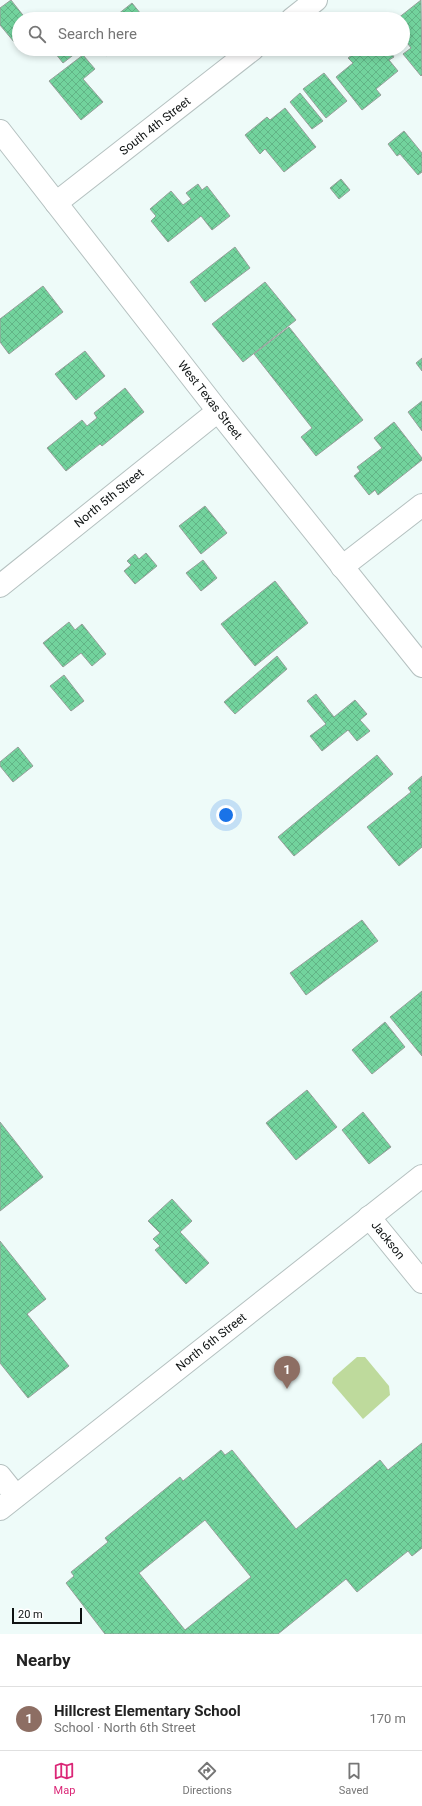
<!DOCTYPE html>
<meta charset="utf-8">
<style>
:root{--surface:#fff;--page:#f6f6f6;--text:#222;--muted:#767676;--line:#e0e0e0;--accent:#db2777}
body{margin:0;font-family:Roboto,sans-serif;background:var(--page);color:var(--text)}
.scale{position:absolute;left:12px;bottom:10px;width:70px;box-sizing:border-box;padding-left:4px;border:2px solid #0e1212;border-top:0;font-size:11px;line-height:14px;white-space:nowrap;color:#0e1212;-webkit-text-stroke:3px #fff;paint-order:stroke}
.you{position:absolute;left:226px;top:815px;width:14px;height:14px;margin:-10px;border:3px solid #fff;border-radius:50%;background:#1a73e8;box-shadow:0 0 0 6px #1a73e833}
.badge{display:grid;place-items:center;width:26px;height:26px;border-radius:50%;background:var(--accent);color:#fff;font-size:13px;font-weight:700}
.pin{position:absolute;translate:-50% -33px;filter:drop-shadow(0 1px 2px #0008)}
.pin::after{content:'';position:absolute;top:21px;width:14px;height:12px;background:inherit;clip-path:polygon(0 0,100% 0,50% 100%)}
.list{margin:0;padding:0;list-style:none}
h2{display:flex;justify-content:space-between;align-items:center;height:52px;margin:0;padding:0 16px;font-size:17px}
h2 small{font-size:13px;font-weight:400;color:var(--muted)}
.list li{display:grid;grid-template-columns:26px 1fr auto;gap:12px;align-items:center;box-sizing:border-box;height:64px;padding:0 16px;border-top:1px solid var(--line)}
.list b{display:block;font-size:15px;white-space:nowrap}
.list p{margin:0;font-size:13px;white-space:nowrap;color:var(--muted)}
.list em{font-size:13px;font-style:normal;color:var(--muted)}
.icon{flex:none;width:22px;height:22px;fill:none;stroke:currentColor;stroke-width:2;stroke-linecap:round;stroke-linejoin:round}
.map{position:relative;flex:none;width:422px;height:1634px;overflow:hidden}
.search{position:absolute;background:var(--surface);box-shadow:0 2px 6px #0003;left:12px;right:12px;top:12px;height:44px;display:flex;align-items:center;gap:10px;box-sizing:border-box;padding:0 14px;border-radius:22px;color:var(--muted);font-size:15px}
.sheet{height:116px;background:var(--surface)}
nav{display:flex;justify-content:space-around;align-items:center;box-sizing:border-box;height:56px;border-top:1px solid var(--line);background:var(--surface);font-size:11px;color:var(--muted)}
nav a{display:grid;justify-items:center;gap:2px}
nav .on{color:var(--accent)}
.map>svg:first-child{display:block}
</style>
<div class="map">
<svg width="422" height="1634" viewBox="0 0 422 1634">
<defs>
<pattern id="building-cross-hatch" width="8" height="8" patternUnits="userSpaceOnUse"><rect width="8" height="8" fill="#72d39d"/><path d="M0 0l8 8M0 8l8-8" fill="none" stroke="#62b486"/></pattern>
</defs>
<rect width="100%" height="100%" fill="#eefbf9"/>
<!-- park -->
<path fill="#beda9c" d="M357 1357H365L389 1386 390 1395 363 1419 332 1383 333 1378Z"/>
<!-- building -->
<g fill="url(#building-cross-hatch)" stroke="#969f9a" fill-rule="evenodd">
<path d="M11 0 26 19H19V48L0 25V8Z"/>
<path d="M421 0 422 75 421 76 403 54 411 48 403 37V19H397Z"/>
<path d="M132 3 145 19H112Z"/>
<path d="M52 49H81L63 63Z"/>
<path d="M100 49H114L106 56Z"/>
<path d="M355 49H388L394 57 389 60 398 71 376 89 381 95 362 110 336 77 353 63 348 58 357 51Z"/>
<path d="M83 55 95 69 83 79 103 102 81 120 49 81Z"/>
<path d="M324 73 347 101 326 118 303 89Z"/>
<path d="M300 93 323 121 312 129 290 102Z"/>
<path d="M285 108 316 147 284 172 265 149 260 154 245 135 267 117 270 120Z"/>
<path d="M404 131 422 153V172L418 175 400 154 397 156 388 144Z"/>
<path d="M341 179 350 190 339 199 330 188Z"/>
<path d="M198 184 202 190 207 186 230 216 212 230 201 216 168 242 151 221 156 216 150 209 171 191 183 205 191 199 186 193Z"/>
<path d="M235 247 250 268 205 302 190 282Z"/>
<path d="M265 282 296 320 243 362 212 324Z"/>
<path d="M43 286 63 312 9 354 0 342V319Z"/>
<path d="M289 327 363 420 316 456 301 437 312 428 254 354Z"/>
<path d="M85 351 105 376 76 400 55 374Z"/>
<path d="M422 358V371L416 363Z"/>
<path d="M125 388 144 412 102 446 100 444 66 471 47 448 82 420 87 426 97 418 94 413Z"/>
<path d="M422 401V431L408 412Z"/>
<path d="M394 422 422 458V460L378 495 375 490 369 495 354 476 360 471 357 467 382 448 374 438Z"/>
<path d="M205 506 227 533 201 554 179 526Z"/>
<path d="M146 553 157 566 135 584 124 571 131 565 127 561 135 554 139 559Z"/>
<path d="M203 560 217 578 201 591 186 573Z"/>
<path d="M275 581 308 623 255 666 221 624Z"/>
<path d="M69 622 75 630 82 624 106 654 92 666 81 653 63 667 43 643Z"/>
<path d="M277 656 287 669 235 714 224 702Z"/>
<path d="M64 675 84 701 71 711 50 686Z"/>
<path d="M316 694 334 717 355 700 367 714 360 720 370 731 357 741 348 730 322 751 310 736 326 724 307 701Z"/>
<path d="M18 747 33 766 13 782 0 766V762Z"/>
<path d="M377 755 393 774 294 856 278 837Z"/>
<path d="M422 776V847L399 866 367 827 411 792 408 788Z"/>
<path d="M362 920 378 941 306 995 290 973Z"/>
<path d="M422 991V1056L390 1017Z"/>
<path d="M385 1022 405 1047 372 1074 352 1050Z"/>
<path d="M307 1090 337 1127 296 1160 266 1123Z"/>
<path d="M363 1112 391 1147 369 1164 342 1130Z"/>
<path d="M0 1122 43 1177 0 1211Z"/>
<path d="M172 1199 192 1221 180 1232 209 1263 186 1284 155 1250 160 1246 153 1239 160 1233 148 1221Z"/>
<path d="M0 1241 46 1299 27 1314 69 1366 28 1398 0 1363Z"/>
<path d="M422 1443V1548L412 1556 408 1551 357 1592 346 1579 278 1634H105L66 1583 74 1576 71 1572 108 1542 105 1538 180 1477 183 1481 221 1450 225 1455 232 1450 296 1529 380 1460 388 1470ZM205 1520 251 1577 185 1630 139 1573Z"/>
</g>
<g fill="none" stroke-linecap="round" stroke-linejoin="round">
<defs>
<g id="minor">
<path d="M292 19 316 0"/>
<path d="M56 203 253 49"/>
<path d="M342 567 422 505"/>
<path d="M0 586 218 411"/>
<path d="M369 1217 422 1282"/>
<path d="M0 1476 16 1496"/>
</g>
<g id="tertiary">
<path d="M0 131 218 411 422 666"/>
<path d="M0 1509 422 1176"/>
</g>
</defs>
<!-- minor casing -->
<use href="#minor" stroke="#b5c1c0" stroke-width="24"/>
<!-- tertiary casing -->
<use href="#tertiary" stroke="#b5c1c0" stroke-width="24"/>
<!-- minor -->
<use href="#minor" stroke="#fff" stroke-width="22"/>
<!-- tertiary -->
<use href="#tertiary" stroke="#fff" stroke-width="22"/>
</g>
<g text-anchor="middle" stroke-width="3" stroke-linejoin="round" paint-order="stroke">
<!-- street labels -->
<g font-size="12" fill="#0e1212" stroke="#fff">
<text transform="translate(155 126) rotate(-38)" y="4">South 4th Street</text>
<text transform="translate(210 400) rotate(52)" y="4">West Texas Street</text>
<text transform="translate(109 498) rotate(-39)" y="4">North 5th Street</text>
<text transform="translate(388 1240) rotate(51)" y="4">Jackson</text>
<text transform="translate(211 1342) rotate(-38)" y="4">North 6th Street</text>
</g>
</g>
</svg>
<div class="scale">20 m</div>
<div class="you"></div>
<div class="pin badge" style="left:287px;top:1389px;background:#8d6e63">1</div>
<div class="search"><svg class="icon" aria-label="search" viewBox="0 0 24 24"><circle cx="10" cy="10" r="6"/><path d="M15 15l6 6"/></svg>Search here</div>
</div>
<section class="sheet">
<h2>Nearby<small></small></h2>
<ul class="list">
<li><span class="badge" style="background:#8d6e63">1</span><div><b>Hillcrest Elementary School</b><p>School · North 6th Street</p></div><em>170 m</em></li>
</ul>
</section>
<nav>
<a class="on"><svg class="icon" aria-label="map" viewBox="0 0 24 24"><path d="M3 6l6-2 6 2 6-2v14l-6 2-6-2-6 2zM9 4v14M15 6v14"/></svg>Map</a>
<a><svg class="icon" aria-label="directions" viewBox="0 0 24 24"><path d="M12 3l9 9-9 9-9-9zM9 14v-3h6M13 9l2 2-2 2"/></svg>Directions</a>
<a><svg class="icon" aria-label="saved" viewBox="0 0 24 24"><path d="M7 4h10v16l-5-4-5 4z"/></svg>Saved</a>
</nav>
